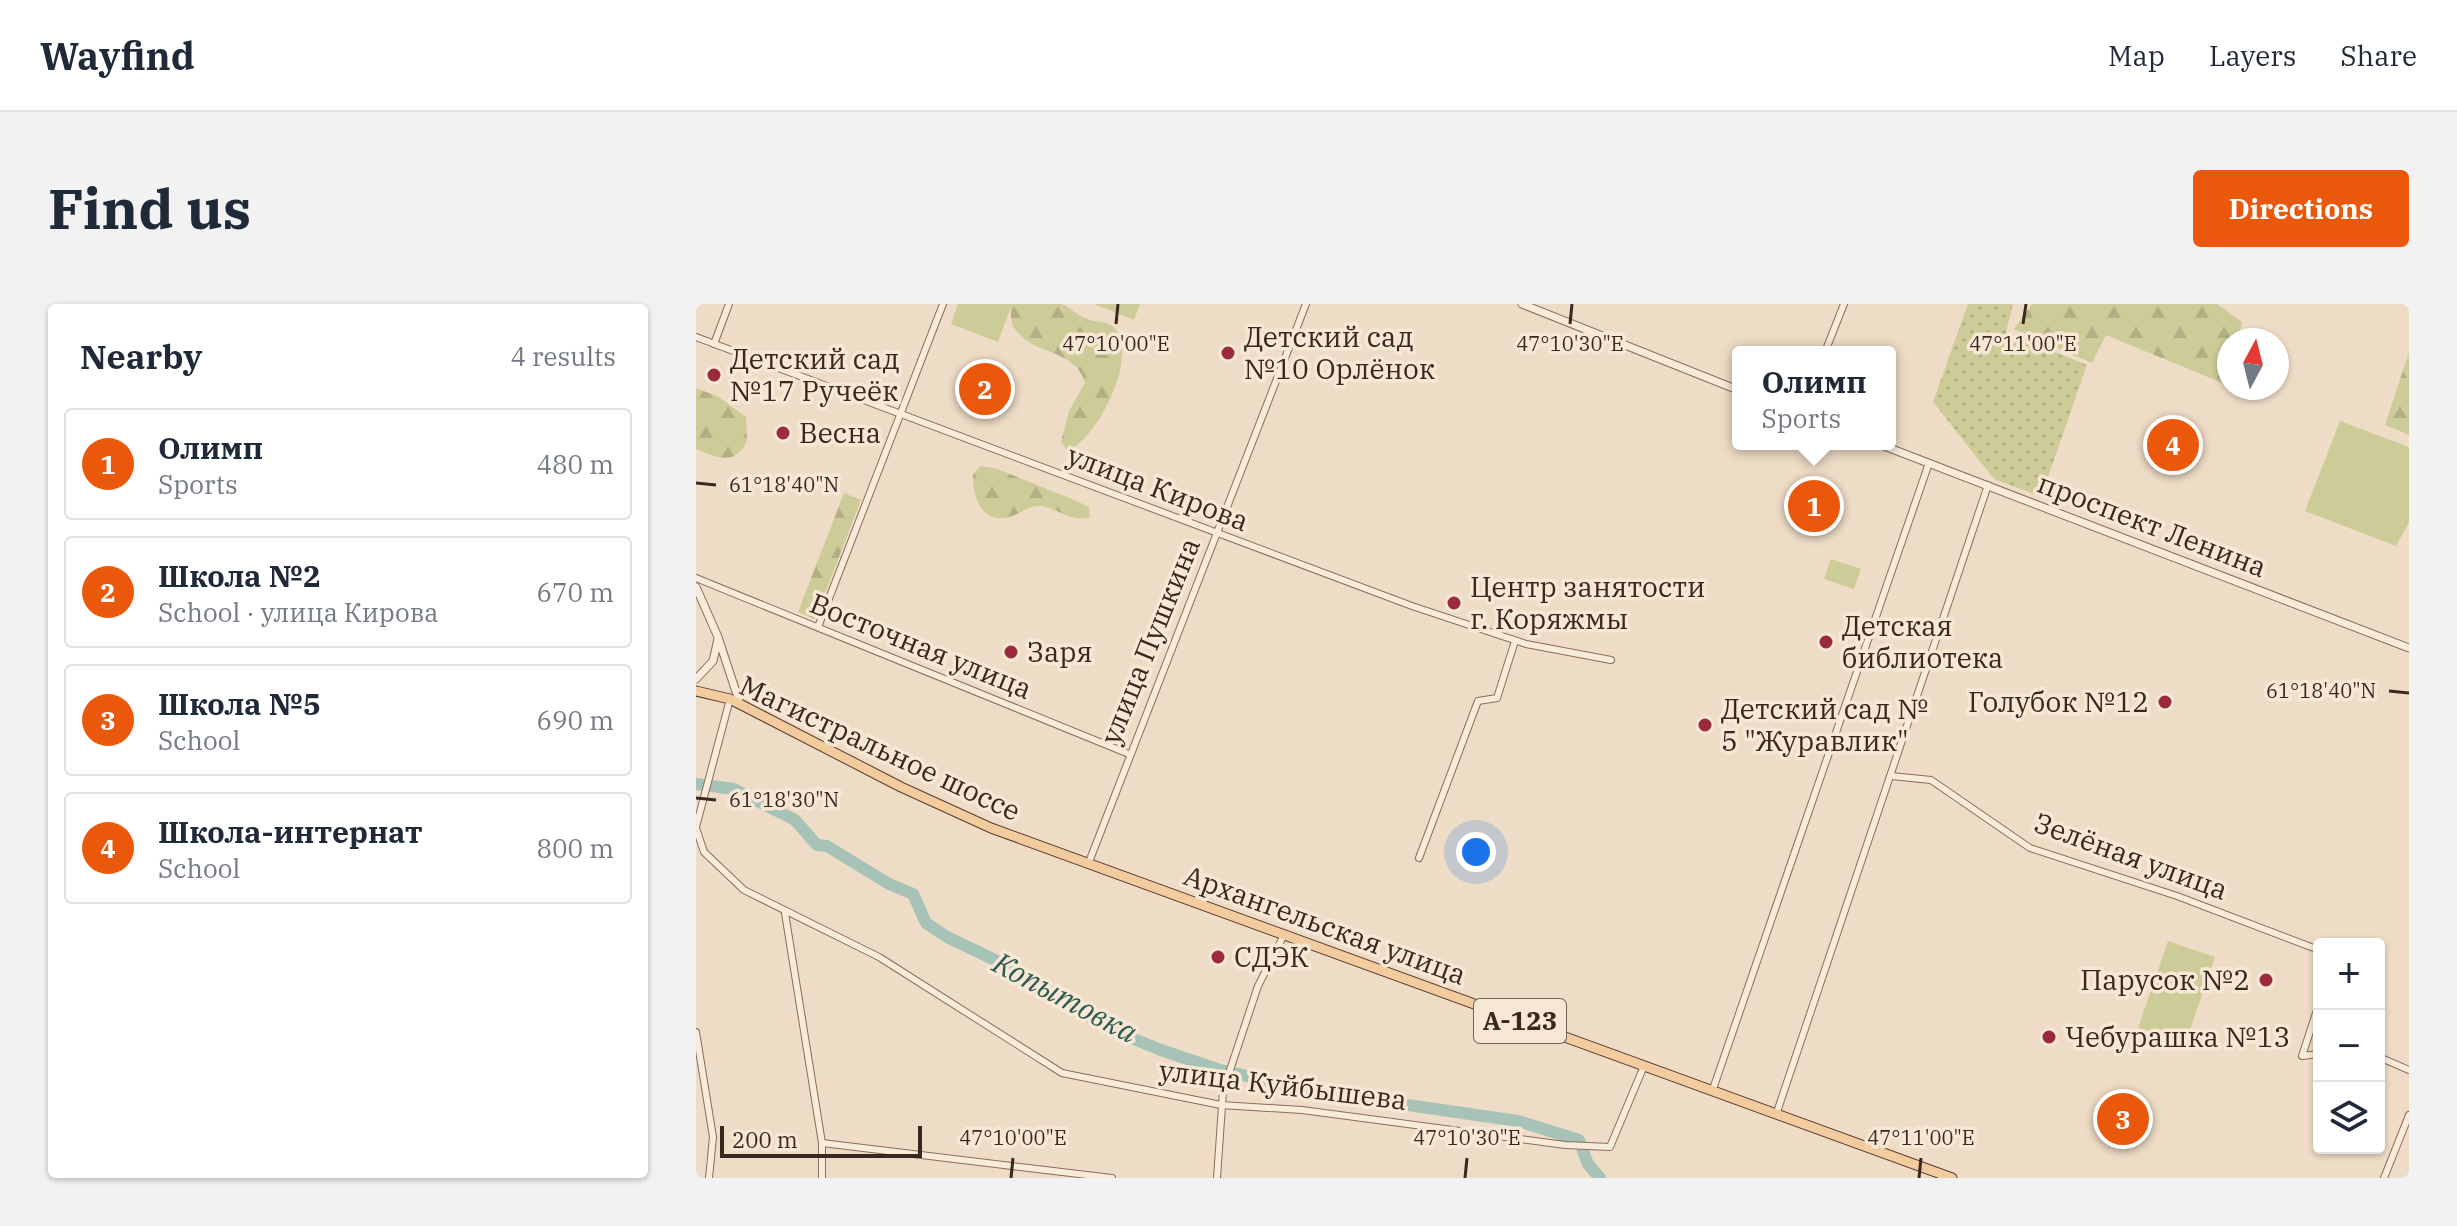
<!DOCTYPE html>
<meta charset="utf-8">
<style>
:root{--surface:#fff;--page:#f2f2f3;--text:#1f2937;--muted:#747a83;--line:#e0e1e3;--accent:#ea580c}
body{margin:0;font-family:"IBM Plex Serif",serif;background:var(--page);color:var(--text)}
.controls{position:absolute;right:24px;bottom:24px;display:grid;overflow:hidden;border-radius:8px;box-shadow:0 2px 6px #0004}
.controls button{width:72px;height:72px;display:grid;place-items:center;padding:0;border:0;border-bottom:2px solid var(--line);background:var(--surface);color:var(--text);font:40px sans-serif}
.compass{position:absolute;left:1521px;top:24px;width:72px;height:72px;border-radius:50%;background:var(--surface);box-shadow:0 2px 6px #0004;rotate:7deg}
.scale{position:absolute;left:24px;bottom:20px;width:202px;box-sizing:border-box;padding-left:8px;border:4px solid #3a281f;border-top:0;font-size:22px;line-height:28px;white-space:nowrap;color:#3a281f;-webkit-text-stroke:6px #f6e8d5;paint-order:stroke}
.you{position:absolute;left:780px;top:548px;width:28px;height:28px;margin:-20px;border:6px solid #fff;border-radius:50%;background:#1a73e8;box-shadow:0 0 0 12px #1a73e833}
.badge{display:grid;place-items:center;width:52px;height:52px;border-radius:50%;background:var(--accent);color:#fff;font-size:26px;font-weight:700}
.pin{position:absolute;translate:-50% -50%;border:4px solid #fff;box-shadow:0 2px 8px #0006}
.popup{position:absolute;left:1036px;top:42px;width:164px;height:104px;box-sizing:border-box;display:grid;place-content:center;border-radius:8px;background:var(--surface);filter:drop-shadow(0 2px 6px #0005);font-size:26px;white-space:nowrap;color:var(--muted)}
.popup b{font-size:30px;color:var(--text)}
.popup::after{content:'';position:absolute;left:50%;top:100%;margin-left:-16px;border:16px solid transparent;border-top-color:var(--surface)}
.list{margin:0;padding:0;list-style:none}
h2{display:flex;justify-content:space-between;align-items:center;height:104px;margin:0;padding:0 32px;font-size:34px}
h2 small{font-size:26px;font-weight:400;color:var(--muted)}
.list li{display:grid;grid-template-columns:52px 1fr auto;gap:24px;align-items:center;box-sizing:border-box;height:112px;margin:0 16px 16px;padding:0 16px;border:2px solid var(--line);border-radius:8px}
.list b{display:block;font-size:30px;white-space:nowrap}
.list p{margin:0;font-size:26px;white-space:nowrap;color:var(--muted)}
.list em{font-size:26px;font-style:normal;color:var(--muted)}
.icon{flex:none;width:44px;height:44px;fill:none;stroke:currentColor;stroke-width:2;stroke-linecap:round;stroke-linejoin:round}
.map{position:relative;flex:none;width:1713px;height:874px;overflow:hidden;border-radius:8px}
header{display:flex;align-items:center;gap:48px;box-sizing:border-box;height:112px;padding:0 40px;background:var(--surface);border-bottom:2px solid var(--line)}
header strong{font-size:38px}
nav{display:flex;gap:44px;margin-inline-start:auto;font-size:28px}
.intro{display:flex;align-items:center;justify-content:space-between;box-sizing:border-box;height:192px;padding:0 48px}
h1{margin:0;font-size:56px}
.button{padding:20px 36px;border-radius:8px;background:var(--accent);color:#fff;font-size:28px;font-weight:700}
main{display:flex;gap:48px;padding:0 48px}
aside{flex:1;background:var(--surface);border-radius:8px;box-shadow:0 2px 6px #0004}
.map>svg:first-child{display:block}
</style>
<header>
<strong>Wayfind</strong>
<nav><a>Map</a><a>Layers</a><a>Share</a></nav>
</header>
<div class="intro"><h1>Find us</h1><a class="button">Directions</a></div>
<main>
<aside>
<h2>Nearby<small>4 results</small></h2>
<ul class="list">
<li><span class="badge">1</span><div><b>Олимп</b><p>Sports</p></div><em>480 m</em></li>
<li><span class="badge">2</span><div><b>Школа №2</b><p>School · улица Кирова</p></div><em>670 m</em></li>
<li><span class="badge">3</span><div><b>Школа №5</b><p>School</p></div><em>690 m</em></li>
<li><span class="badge">4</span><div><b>Школа-интернат</b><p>School</p></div><em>800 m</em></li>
</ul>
</aside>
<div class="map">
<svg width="1713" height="874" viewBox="0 0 1713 874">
<defs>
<pattern id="green-dots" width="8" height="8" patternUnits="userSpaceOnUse" patternTransform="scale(2)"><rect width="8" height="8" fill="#cdcc99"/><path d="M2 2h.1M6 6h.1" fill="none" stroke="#b1af83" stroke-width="1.8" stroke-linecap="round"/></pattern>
<pattern id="forest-firs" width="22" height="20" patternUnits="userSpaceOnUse" patternTransform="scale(2)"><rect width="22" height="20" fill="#cdcc99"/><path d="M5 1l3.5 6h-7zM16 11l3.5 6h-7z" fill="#b1af83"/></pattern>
</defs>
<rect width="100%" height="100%" fill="#efdcc6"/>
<!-- green -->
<path fill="url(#green-dots)" d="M1272 0H1317L1310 28 1391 61 1345 193 1298 175 1237 98Z"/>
<!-- forest -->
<g fill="url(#forest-firs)">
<path d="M315 0C330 0 350 0 364 0 374 2 381 12 391 15 398 18 409 17 415 21 448 43 401 139 371 146L365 138 373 107 389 79C381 45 335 51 319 25 314 19 315 8 315 0Z"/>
<path d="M1336 0H1521L1546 18 1542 36H1533L1531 81 1410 31 1396 59 1318 25Z"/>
<path d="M1713 48V131L1689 121Z"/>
<path d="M0 84 23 93 50 113 51 137C40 162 21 154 0 145Z"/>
<path d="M285 162 299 164 383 198 393 203 394 213C376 219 363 205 346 202 334 200 326 209 316 212 286 223 276 192 277 170Z"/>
<path d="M148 189 165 196 119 315 102 308Z"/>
</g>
<!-- pitch -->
<g fill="#cdcc99">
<path d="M262 0H316L302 38 255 20Z"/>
<path d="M398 0H444L438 16Z"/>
<path d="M1644 117 1713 143V218L1700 242 1609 207Z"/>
<path d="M1135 255 1165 265 1158 285 1128 275Z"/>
<path d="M1472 637 1519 653 1489 740 1442 724Z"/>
</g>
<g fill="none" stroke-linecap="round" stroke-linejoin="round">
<!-- river -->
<path stroke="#a7c2b6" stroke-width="12" d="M0 480 38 485 99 516 121 541 131 542 193 580 217 590 230 619 251 633 320 666 364 697 423 729 465 746 521 765 615 787 822 817 883 836 892 860 904 874"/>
<defs>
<g id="minor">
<path d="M0 33 716 302 830 340 915 356"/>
<path d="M18 40 33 0"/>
<path d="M1129 48 1148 0"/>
<path d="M0 274 433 450"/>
<path d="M122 323 247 0"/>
<path d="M1195 472 1235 476 1334 544 1481 592 1623 646"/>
<path d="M0 523 34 395"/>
<path d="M0 524 8 548 48 586 183 653 366 769 525 801 606 806 869 841 914 843 948 762"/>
<path d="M723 554 782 397 801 394 819 337"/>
<path d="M393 558 610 0"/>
<path d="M89 609 126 839V874"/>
<path d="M1623 700 1606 752 1623 750"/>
<path d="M0 728 17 833 13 874"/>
<path d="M1683 753 1713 766"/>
<path d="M1017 785 1233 159"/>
<path d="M1081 808 1292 181"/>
<path d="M126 839 416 874"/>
<path d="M521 874 527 787 562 682 588 631"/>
<path d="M1688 874 1713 811"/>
</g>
<g id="tertiary">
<path d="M826 0 1042 86"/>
<path d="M1183 140 1713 344"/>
<path d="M0 283 22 333 44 400"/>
<path d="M0 375 17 357 22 335"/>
</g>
<path id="primary" d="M0 387 34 395 205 483 295 524 1256 874"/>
</defs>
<!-- minor casing -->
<use href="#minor" stroke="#8a6d5b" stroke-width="8"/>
<!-- tertiary casing -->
<use href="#tertiary" stroke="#8a6d5b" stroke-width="9"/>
<!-- primary casing -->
<use href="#primary" stroke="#583c2f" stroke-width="11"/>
<!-- minor -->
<use href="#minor" stroke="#f9ebd9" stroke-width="6"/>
<!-- tertiary -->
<use href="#tertiary" stroke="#f9ebd9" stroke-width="7"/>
<!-- primary -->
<use href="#primary" stroke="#f2cb9e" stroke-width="9"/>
</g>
<!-- ticks -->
<path fill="none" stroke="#3a281f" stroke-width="3" d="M420 20 422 0M874 20 876 0M1327 20 1330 0M0 179 20 181M1693 387 1713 389M0 494 20 496M315 874 317 854M769 874 771 854M1223 874 1225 854"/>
<!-- markers -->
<g fill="#9a2a3c" stroke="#f6e8d5" stroke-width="3">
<circle cx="532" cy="49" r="8"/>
<circle cx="18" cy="71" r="8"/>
<circle cx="87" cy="129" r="8"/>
<circle cx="758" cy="299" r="8"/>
<circle cx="1130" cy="338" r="8"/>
<circle cx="315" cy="348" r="8"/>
<circle cx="1469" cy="398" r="8"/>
<circle cx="1009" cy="421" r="8"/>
<circle cx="522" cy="653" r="8"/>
<circle cx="1570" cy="676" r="8"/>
<circle cx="1353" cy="733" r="8"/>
</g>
<g text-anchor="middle" stroke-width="7" stroke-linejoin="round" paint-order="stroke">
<!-- shield labels -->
<rect fill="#f6e8d5" stroke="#726256" stroke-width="2" x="778" y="695" width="92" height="44" rx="6"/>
<g font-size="26" font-weight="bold" fill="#3a281f">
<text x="824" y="726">А-123</text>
</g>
<!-- poi labels -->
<g font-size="28" fill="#3a281f" stroke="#f6e8d5" text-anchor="start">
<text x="548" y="43">Детский сад<tspan x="548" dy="32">№10 Орлёнок</tspan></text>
<text x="34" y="65">Детский сад<tspan x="34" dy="32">№17 Ручеёк</tspan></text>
<text x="103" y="139">Весна</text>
<text x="774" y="293">Центр занятости<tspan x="774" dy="32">г. Коряжмы</tspan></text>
<text x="1146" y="332">Детская<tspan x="1146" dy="32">библиотека</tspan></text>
<text x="331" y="358">Заря</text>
<text x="1453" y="408" text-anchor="end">Голубок №12</text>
<text x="1025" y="415">Детский сад №<tspan x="1025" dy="32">5 "Журавлик"</tspan></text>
<text x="538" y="663">СДЭК</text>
<text x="1554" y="686" text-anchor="end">Парусок №2</text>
<text x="1369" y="743">Чебурашка №13</text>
</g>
<!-- street labels -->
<g font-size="28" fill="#3a281f" stroke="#f6e8d5">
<text transform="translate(462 184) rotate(21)" y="10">улица Кирова</text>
<text transform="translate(1456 221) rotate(21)" y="10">проспект Ленина</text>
<text transform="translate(454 337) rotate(-68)" y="10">улица Пушкина</text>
<text transform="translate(225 342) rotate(22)" y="10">Восточная улица</text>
<text transform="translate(184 444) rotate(25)" y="10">Магистральное шоссе</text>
<text transform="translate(1435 552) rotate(20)" y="10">Зелёная улица</text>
<text transform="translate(629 621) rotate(20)" y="10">Архангельская улица</text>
<text transform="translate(587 781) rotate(7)" y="10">улица Куйбышева</text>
</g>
<!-- water labels -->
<g font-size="30" font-style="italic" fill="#2e5a51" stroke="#f6e8d5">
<text transform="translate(369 694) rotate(28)" y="10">Копытовка</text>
</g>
</g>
<g font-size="20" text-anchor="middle" fill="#3a281f" stroke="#f6e8d5" stroke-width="7" stroke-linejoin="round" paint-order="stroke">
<text x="420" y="47">47°10'00"E</text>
<text x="874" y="47">47°10'30"E</text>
<text x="1327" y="47">47°11'00"E</text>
<text x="88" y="188">61°18'40"N</text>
<text x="1625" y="394">61°18'40"N</text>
<text x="88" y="503">61°18'30"N</text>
<text x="317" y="841">47°10'00"E</text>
<text x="771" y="841">47°10'30"E</text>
<text x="1225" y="841">47°11'00"E</text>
</g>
</svg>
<div class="controls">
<button>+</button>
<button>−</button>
<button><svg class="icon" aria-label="layers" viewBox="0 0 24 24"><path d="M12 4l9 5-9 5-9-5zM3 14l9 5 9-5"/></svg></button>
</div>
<svg class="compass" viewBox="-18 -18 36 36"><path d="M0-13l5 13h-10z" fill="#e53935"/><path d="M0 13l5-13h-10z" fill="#747a83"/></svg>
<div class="scale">200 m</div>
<div class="you"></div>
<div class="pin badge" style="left:1118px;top:202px">1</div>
<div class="popup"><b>Олимп</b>Sports</div>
<div class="pin badge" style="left:289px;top:85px">2</div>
<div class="pin badge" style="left:1427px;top:815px">3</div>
<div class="pin badge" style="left:1477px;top:141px">4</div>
</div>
</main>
